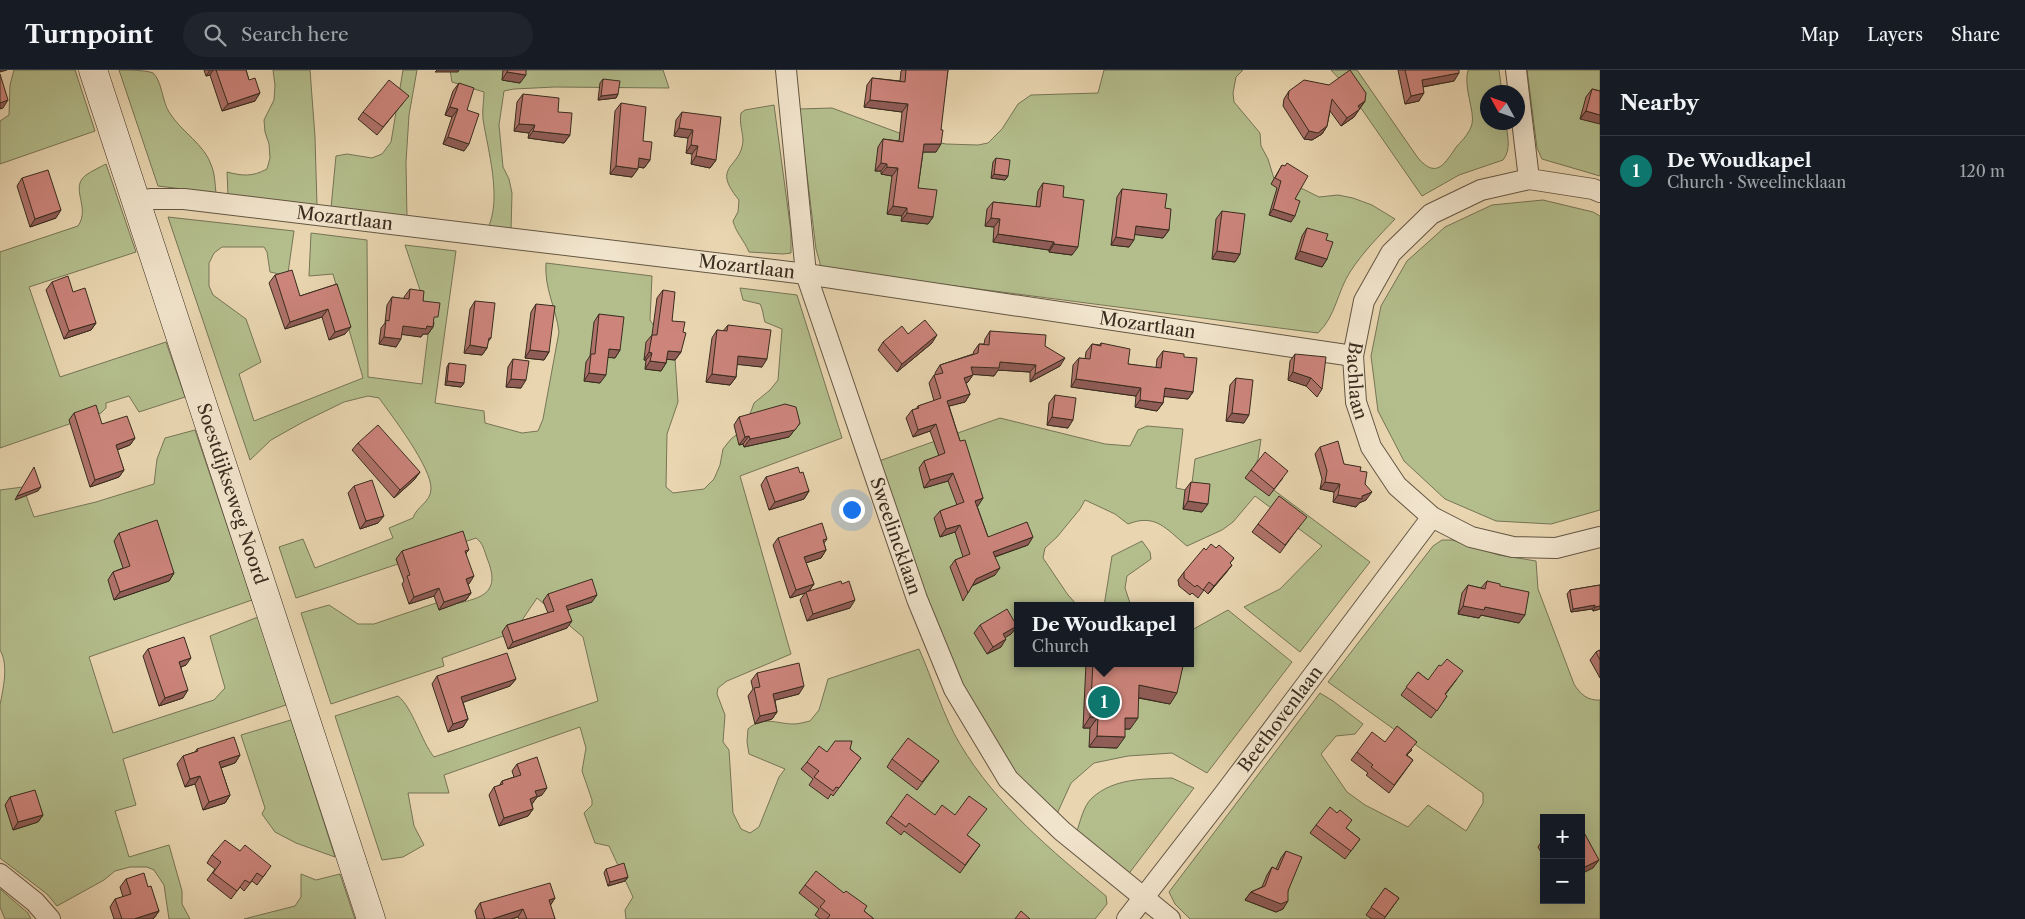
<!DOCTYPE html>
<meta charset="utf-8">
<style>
:root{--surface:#171b24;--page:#20242c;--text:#f1f3f6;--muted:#9ea1a6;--line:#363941;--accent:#0f766e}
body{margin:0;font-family:"Libre Caslon Text",serif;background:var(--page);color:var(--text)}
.controls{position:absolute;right:15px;bottom:15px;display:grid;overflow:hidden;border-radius:0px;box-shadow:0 5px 20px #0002}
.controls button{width:45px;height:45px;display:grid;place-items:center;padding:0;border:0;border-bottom:1px solid var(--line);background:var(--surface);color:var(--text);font:25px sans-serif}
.compass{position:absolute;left:1480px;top:15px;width:45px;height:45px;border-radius:50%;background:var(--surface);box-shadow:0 5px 20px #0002;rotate:310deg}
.you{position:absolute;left:851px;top:439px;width:18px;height:18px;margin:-12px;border:4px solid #fff;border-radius:50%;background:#1a73e8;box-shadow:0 0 0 8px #1a73e833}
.badge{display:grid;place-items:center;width:32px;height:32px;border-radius:50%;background:var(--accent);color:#fff;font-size:16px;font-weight:700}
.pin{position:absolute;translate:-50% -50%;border:2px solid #fff;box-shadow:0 1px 5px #0006}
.popup{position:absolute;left:1014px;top:532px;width:180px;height:65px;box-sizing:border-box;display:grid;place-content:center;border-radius:0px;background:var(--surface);filter:drop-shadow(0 1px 4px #0005);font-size:16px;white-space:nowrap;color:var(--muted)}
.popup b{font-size:19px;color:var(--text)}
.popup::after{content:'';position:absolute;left:50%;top:100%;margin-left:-10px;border:10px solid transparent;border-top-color:var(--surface)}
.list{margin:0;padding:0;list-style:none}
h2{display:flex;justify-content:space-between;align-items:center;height:65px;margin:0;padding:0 20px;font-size:21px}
h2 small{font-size:16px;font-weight:400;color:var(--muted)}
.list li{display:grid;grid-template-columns:32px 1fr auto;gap:15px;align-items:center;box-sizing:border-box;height:70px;padding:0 20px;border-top:1px solid var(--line)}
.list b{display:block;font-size:19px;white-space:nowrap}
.list p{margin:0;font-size:16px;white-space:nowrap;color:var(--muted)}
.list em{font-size:16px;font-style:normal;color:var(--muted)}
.icon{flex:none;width:28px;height:28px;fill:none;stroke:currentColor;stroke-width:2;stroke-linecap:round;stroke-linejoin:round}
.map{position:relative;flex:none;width:1600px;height:849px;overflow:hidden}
header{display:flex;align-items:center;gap:30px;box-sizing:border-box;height:70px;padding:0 25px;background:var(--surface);border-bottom:1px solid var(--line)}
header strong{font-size:24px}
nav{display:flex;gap:28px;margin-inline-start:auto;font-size:18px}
.search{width:350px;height:45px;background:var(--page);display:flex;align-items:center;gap:12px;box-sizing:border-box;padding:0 18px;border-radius:28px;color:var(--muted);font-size:19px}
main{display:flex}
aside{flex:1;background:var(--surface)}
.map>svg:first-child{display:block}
</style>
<header>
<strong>Turnpoint</strong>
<div class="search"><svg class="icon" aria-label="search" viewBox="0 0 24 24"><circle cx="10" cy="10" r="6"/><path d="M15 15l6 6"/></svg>Search here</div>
<nav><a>Map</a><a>Layers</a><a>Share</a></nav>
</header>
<main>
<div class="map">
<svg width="1600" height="849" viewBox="0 0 1600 849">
<rect width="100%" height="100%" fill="#e9d6b1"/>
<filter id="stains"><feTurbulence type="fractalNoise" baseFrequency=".004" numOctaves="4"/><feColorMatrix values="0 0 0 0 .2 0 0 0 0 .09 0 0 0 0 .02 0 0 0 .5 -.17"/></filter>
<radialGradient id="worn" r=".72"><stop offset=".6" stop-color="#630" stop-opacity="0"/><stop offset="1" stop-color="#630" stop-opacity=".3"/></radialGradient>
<!-- green -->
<g fill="#b4be8d" stroke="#767556" fill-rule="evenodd">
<path d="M14 0H75L95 61 0 94V51L9 45 10 15Z"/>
<path d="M119 0C128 0 146 0 153 3 162 11 162 31 169 42 181 62 205 74 212 97 215 105 215 115 216 123L158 116Z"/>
<path d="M273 0H310L315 67 317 136 228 125 227 102C243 106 252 107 267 99L270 88 269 74 265 62 264 50 274 30 275 15Z"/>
<path d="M403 0H417L409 45 406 92 407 148 331 138 336 86 347 84 372 88 382 84 391 72Z"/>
<path d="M450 0H663L669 18 555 17 514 19 504 21 499 55 503 97 509 109 512 123 511 161 488 158C502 128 488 81 483 49 482 40 484 30 484 22L452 12Z"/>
<path d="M1104 0H1243L1236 7 1233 23 1234 32 1260 63 1261 76 1268 89 1275 112 1303 119 1319 127 1338 125 1353 128 1372 135 1395 149C1379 166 1363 182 1350 202 1337 222 1336 246 1318 263L824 199 821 197 816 179 799 39 832 38 910 67 946 74 978 75 988 73 1002 59 1018 34 1031 25 1098 23Z"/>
<path d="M1331 0H1357L1418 88C1437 110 1445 93 1457 76 1463 70 1470 62 1472 54 1475 41 1463 17 1468 0H1499L1502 22H1488V52L1506 53C1507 65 1512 79 1503 90L1459 105 1422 126 1345 15Z"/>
<path d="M1527 0H1600V106L1542 89 1537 78Z"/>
<path d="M774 35 791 162V183L783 184 749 182C744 170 736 163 733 151L738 142 739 130C710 95 741 99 743 71 743 62 739 54 741 43L745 40Z"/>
<path d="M106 94 136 182 29 217 60 307 166 272 185 327 139 342 129 326 106 333V338L101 343 0 378V182L78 156C91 137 69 118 86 105 92 101 100 97 106 94Z"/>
<path d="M1543 130 1593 142 1600 146V440L1551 454 1496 451 1445 429 1404 391 1378 341 1371 286 1381 236 1407 191 1445 157 1492 135Z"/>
<path d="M168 147 294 161 288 203 284 205 270 202 267 182 264 177H222L214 183 209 193V216L213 225 246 249 261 292 239 304 254 351 363 308 333 204 309 206 311 163 367 170 368 307 422 314 429 256 427 241 405 175 456 181 435 333 484 341 485 353 522 363 538 361 543 349 559 262C556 238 544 218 546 193L652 206 650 250 675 288 678 332 667 364 666 417 673 423 704 419 714 409 720 395 723 379 731 369 745 358 754 333 770 320 778 310 782 259 765 252C763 246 763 239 760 234L743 230 740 218 797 225 842 368 740 406 791 584 727 611 718 618 717 624 725 645 723 672 729 680 733 743 741 759 750 763 759 757 779 707 785 699 749 684 747 672 748 659C763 645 776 654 794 654 799 654 805 652 810 651L819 640 828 609 919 579C932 608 944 648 960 674 997 736 1052 781 1106 826L1107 834 1095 849H626L625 840 633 827 609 776 595 773 584 743 592 735V730L582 701 586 678 580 657 444 705 449 723H408L414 756 424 775 403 787 382 790 335 646 398 626C413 638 421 671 434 687L598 631 583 567 537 528 516 559 506 565 442 588 444 596 331 634 301 543 329 535 358 554H374L448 529 454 534C484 528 501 522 487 488 484 480 483 473 476 468L296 528 279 477 303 469 315 498 393 468 389 458 413 448C416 437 431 432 431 419 432 398 392 346 379 328L368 326 344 332 303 352 271 370 250 390Z"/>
<path d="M1000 348 1105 374 1130 376 1138 360 1147 356 1183 359 1176 418 1191 421 1195 389 1261 369 1258 389 1251 403 1370 492 1300 582 1244 537 1280 519 1322 476 1255 426 1233 452 1222 460 1187 476C1166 459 1156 443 1128 454L1115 444 1085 430 1080 439 1057 467 1045 478 1043 488 1068 525 1078 536H1018V593H1190V561L1228 540 1292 592 1207 703 1172 683 1128 686 1094 693 1071 713 1056 746 1017 710 971 630 942 575 879 391Z"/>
<path d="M195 360 252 530 89 587 113 663 214 630 225 618 210 566 258 547 286 635 123 689 136 735 115 741 129 787 169 775 182 821V834L190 849H169L164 815 154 800 147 797H130L115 801 104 810 57 836 47 824 0 788V635C3 619 9 595 0 580V420L23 417 34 447 96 432 154 414 157 389 165 368Z"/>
<path d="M1442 470H1452L1499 485 1536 491 1538 519 1574 614C1580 624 1588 631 1600 630V849H1190L1175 834 1169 822 1320 623 1333 631 1363 654 1355 664 1336 666 1321 684 1347 722 1365 735 1408 757 1428 735 1466 761 1483 733V723L1328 612 1433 476ZM1544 748H1581V830H1544Z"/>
<path d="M1142 471 1150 482 1151 489 1127 506 1125 518 1131 536H1104L1112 486Z"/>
<path d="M291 650 335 787 296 773 275 762 262 744 265 738 241 665Z"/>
<path d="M1172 708 1194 718 1127 806 1076 764C1080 753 1083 736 1092 728 1114 708 1144 709 1172 708Z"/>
<path d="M301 804 316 810 340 804 355 849H244L295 836 301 827Z"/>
<path d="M0 819 28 843 31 849H5L0 837Z"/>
</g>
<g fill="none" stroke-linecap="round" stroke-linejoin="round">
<defs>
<g id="minor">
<path id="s1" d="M786 0 806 204 917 529 954 619 1008 709 1062 761 1170 849"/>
<path d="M1516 0 1529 109"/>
<path id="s2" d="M1600 122 1593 119 1529 109 1481 120 1431 144 1391 183 1364 231 1353 286 1356 332 1371 377 1397 416 1432 447 1471 467 1513 477 1556 478 1600 467"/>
<path id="s3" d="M137 131 152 129H184L806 204 1353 286"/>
<path d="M0 804 35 832 50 849"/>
<path id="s4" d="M1127 849 1224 724 1432 447"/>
</g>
<g id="secondary">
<path id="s5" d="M93 0 371 849"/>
</g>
</defs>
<!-- minor casing -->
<use href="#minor" stroke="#645643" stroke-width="22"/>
<!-- secondary casing -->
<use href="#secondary" stroke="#382c1e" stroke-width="29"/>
<!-- minor -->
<use href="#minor" stroke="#f1e4cc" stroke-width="20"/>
<!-- secondary -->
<use href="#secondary" stroke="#f1e4cc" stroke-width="28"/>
</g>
<!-- wall -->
<g fill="#af726a" stroke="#382c1e">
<path d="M204 0H246L255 31 222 41 210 5 206 6Z"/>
<path d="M503 0H526L520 13 502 10Z"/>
<path d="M902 0H948L936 82H923L918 118 933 147 928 154 901 151 902 146 887 144 892 106 881 104V101H875L878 77 883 69 899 71 902 42 864 37 867 15 872 8 900 11 901 1Z"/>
<path d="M1398 0H1459L1454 11 1423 17 1419 31 1405 34Z"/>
<path d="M603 9 618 24 616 28 598 30 600 13Z"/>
<path d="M459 13 464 81 443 74 452 47 445 45 453 21Z"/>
<path d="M1592 19 1600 21 1580 49 1586 27Z"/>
<path d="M1289 21 1365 31 1354 47 1341 56 1330 41 1327 56 1322 64 1312 70 1304 69 1283 36 1284 29Z"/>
<path d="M523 24 570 65 564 73 528 68 529 63 514 61 517 32Z"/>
<path d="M403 33 377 65 358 49 363 42Z"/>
<path d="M621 33 643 71 650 90 644 98 638 97 632 107 610 104 615 41Z"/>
<path d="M682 42 716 90 710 98 691 94 692 84 686 83 688 68 674 66 676 50Z"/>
<path d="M996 88 1008 106 1005 110 991 108 993 92Z"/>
<path d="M1282 95 1295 129 1291 152 1269 145 1277 118 1271 114Z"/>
<path d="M22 108 56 148 30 157 17 116Z"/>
<path d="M1043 113 1063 127 1072 185 1049 182V180L993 172 994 157 985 156 987 139 993 132 1036 137 1038 121Z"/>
<path d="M1122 119 1165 138 1169 160 1163 168 1135 164 1129 177 1111 175 1117 127Z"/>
<path d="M1222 141 1240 184 1235 192 1212 189 1216 149Z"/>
<path d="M1307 158 1326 170 1327 189 1322 197 1295 189 1302 166Z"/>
<path d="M275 205 300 226 337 214 345 264 329 270 322 247 285 259 269 213Z"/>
<path d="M52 212 73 222 96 253 91 260 64 269 46 220Z"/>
<path d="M410 219 423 231 434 253 433 257 428 264H423L421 267 402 264 396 277 379 274 381 258 385 253 387 235 392 227 404 229V227Z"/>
<path d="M663 220 681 282 675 290 667 289 666 293 661 301 645 299 646 290H644L646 272 652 265 657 228Z"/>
<path d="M475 231 491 268 488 272 487 278 482 285 464 283 470 239Z"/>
<path d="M536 234 549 282 544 290 525 288 531 242Z"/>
<path d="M599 244 620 280 615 288 608 287 600 313 584 311 586 292 590 286 594 252Z"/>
<path d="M728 255 762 297 737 294 736 307 730 315 706 312 712 268 717 260 723 261Z"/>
<path d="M990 261 1045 276 1060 296 1030 312V302L998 300 994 306 973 304 968 312 966 313 970 324 965 332 949 336 960 371 983 428 977 436 988 467 1028 475 995 487V505L972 516 963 531 950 497 955 490 963 487 955 462 940 467 934 448 940 441 957 435 948 411 924 418 919 398 924 391 939 386 930 361 913 367 906 348 912 340 916 339 918 336 934 331 929 313 934 305H936L935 303 940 295 973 284 974 281 979 274H984L985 269Z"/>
<path d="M908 264 932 273 897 302 878 280 883 272Z"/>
<path d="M1101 273 1128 294 1156 298 1157 289 1163 281 1184 287 1193 322 1188 329 1164 326 1163 333 1157 341 1135 337 1136 326 1071 317 1073 295 1079 288 1085 289 1086 282 1092 274 1100 275Z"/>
<path d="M1295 284 1322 319 1317 327 1306 316 1288 310 1290 291Z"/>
<path d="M513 289 521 318 506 317 508 297Z"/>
<path d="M449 293 464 313 461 317 445 315 447 297Z"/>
<path d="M1236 308 1244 353 1226 351 1230 315Z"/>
<path d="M1055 325 1068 358 1047 355 1049 333Z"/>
<path d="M74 343 102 354 135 368 130 375 117 380 124 400 119 407 90 417 69 350Z"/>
<path d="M739 347 800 353 789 367 744 377 743 374 739 375 734 355Z"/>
<path d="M358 373 420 402 414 410 394 428 352 380Z"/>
<path d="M1320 377 1344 394 1360 401 1365 414 1366 430 1359 433 1356 437 1333 432 1334 422 1320 419 1322 409 1315 384Z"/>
<path d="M1251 400 1283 408 1269 426 1245 408Z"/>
<path d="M800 403 809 421 804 429 769 440 761 415 766 407Z"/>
<path d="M1191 412 1202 442 1183 439 1185 420Z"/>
<path d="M354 416 378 453 360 459 348 423Z"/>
<path d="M1258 454H1301L1280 483 1252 462Z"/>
<path d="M119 463 174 503 169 511 114 530 108 510 113 502 123 498 114 471Z"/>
<path d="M778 468 827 469 824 473 826 480 821 488 806 493 814 514 809 521 850 538 807 551 800 530 805 523 790 528 773 475Z"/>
<path d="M1216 478 1234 488 1230 493 1232 495 1208 524 1204 520 1198 528 1192 523 1190 525 1179 516 1178 510 1184 502 1206 480Z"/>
<path d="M469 480 466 483 468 514 471 523 466 530 439 540 434 526 409 534 402 514 404 511 396 489 402 481Z"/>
<path d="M1487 511 1500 516 1519 553 1481 545 1479 548 1458 544 1462 523 1468 515 1481 518Z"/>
<path d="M1600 515V539L1593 541 1592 539 1571 542 1567 524 1570 520Z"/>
<path d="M548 524 592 532 568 540 567 558 508 579 502 562 507 555 548 543 543 531Z"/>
<path d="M980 555 1017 556 1011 564 1005 567 1001 577 987 584 974 563Z"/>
<path d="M148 579 186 595 181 597 183 628 159 636 143 586Z"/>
<path d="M1600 580V608L1590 590 1596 582Z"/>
<path d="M1086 593H1169L1170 634 1138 628 1130 659H1125L1117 678 1089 677 1090 658H1083Z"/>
<path d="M1418 602 1428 610 1457 609 1445 625 1447 626 1431 648 1401 625Z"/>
<path d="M757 603 799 624 775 630 777 642 772 649 755 654 748 626 753 619 751 611Z"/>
<path d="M437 606 516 609 510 616 463 632 468 649 463 657 448 662 432 614Z"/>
<path d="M1385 672 1412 680 1407 685 1413 690 1389 723 1366 705 1368 703 1351 690 1357 682Z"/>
<path d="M197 679 240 685 235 693 221 698 230 725 225 733 203 740 195 714 185 717 177 694 183 686 195 682Z"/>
<path d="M850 679 861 688 833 726 831 724 828 729 809 715 813 709 801 699 807 692 827 682Z"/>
<path d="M892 689 939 691 917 720 887 697Z"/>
<path d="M517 694 542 725 537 727 532 734 533 739 528 746 499 756 489 725 494 717 499 716 502 711 514 707 512 701Z"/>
<path d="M10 727 43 745 38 752 13 760 5 735Z"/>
<path d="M935 745H955L967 765 980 775 960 803 904 761 901 765 886 753 891 746Z"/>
<path d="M1316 755 1346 758 1360 769 1345 789 1310 763Z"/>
<path d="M1543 769H1544V788L1538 777Z"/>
<path d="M1286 781 1288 821 1283 839 1276 842 1245 830 1251 822 1262 817 1267 805 1272 797 1276 799 1281 788Z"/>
<path d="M212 785 266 803 257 815 252 811 244 821 240 817 231 829 207 810 215 799 207 793Z"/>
<path d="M606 799 628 807 625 811 608 816 604 803Z"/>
<path d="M126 809 148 817 159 841 154 848 152 849H114L110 837 115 829 123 827 120 817Z"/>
<path d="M805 815 864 841 874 849H820L815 845 819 839 799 823Z"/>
<path d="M1385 818 1399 828 1384 849H1372L1366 845Z"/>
<path d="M555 828 550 835 555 849H519L518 847 511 849H477L475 841 480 833Z"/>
</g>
<!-- shaded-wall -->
<g fill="#8f5c56" stroke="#382c1e">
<path d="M0 0H7L0 2Z"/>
<path d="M210 0H213L210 5 206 6Z"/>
<path d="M437 0H459L458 2H435Z"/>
<path d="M507 2 526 5 520 13 502 10Z"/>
<path d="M1459 3 1454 11 1416 18 1422 10Z"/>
<path d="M260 23 255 31 222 41 228 34Z"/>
<path d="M1424 23 1419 31 1405 34 1411 26Z"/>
<path d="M618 24 616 28 598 30 601 26Z"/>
<path d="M8 30 3 38 0 39V33Z"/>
<path d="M870 30 908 34 902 42 864 37Z"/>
<path d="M1365 31 1354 47 1341 56 1347 48 1358 36Z"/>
<path d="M450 37 458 39 452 47 445 45Z"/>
<path d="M1586 41 1600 45V54L1580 49Z"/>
<path d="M519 54 535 55 529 63 514 61Z"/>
<path d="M1327 56 1322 64 1312 70 1304 69 1309 61Z"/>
<path d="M679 58 693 60 688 68 674 66Z"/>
<path d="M533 61 570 65 564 73 528 68Z"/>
<path d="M448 67 469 74 464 81 443 74Z"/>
<path d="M924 74H941L936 82H919Z"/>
<path d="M691 75 698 76 692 84 686 83Z"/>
<path d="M696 86 716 90 710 98 691 94Z"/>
<path d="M639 88 650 90 644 98 633 96Z"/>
<path d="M881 93 887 94 881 101H875Z"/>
<path d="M616 96 638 99 632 107 610 104Z"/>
<path d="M887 97 898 98 892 106 881 104Z"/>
<path d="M994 104 1008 106 1005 110 991 108Z"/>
<path d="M893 136 907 138 902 146 887 144Z"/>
<path d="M1273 139 1295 146 1291 152 1269 145Z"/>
<path d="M61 140 56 148 30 157 35 149Z"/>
<path d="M907 143 933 147 928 154 901 151Z"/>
<path d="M991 148 1000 149 994 157 985 156Z"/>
<path d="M1136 156 1169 160 1163 168 1130 164Z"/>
<path d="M998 164 1054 172 1049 180 993 172Z"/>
<path d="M1116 167 1134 170 1129 177 1111 175Z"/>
<path d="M1054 174 1078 177 1072 185 1049 182Z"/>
<path d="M1217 181 1240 184 1235 192 1212 189Z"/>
<path d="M1300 181 1327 189 1322 197 1295 189Z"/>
<path d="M328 239 322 247 285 259 290 252Z"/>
<path d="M96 253 91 260 64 269 69 261Z"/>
<path d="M403 256H427L433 257 428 264H423L421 267 398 264Z"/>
<path d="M351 257 345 264 329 270 335 262Z"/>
<path d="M937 265 932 273 897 302 902 294Z"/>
<path d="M384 267 401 269 396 277 379 274Z"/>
<path d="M470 275 487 278 482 285 464 283Z"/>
<path d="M609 279 620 280 615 288 604 287Z"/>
<path d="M530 280 549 282 544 290 525 288Z"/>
<path d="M668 281 681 282 675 290 663 289Z"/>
<path d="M649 282 652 283 646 290H644Z"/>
<path d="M738 286 767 289 762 297 733 294Z"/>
<path d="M1065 288 1060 296 1030 312 1035 304Z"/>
<path d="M650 291 666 293 661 301 645 299Z"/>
<path d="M1000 292 1036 295 1030 302 998 300 994 306 966 304 971 297Z"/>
<path d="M1293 302 1311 308 1306 316 1288 310Z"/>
<path d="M589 303 606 305 600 313 584 311Z"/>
<path d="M712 304 736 307 730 315 706 312Z"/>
<path d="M973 305 968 312 959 315 964 308Z"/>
<path d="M511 309 526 310 521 318 506 317Z"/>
<path d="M1076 309 1141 318 1136 326 1071 317Z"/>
<path d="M447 311 464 313 461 317 445 315Z"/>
<path d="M1165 318 1193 322 1188 329 1159 326Z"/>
<path d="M970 324 965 332 942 338 947 331Z"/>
<path d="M1140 330 1163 333 1157 341 1135 337Z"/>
<path d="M1232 343 1249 345 1244 353 1226 351Z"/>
<path d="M1052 347 1073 350 1068 358 1047 355Z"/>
<path d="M800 353 789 367 744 377 750 369Z"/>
<path d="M936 354 930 361 913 367 918 360Z"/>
<path d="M749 366 743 374 739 375 745 367Z"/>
<path d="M135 368 130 375 111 382 116 375Z"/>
<path d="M124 400 119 407 90 417 95 410Z"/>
<path d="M420 402 414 410 394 428 400 420Z"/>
<path d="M953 403 948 411 924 418 930 410Z"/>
<path d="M1325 412 1340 414 1334 422 1320 419Z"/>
<path d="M41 417 38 421 15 430 17 426Z"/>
<path d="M809 421 804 429 769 440 775 432Z"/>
<path d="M1372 422 1366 430 1359 433 1356 437 1333 432 1338 425 1362 426Z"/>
<path d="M983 428 978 436 970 438 975 431Z"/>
<path d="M1188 431 1208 434 1202 442 1183 439Z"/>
<path d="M384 446 378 453 360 459 366 451Z"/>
<path d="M960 455 955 462 940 467 946 459Z"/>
<path d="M1033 467 1028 475 988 489 993 482Z"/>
<path d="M826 480 821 488 799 495 804 487Z"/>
<path d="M1232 495 1226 503 1208 524 1214 516Z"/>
<path d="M1000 498 995 505 971 516 976 509Z"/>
<path d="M174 503 169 511 114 530 120 522Z"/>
<path d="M474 506 469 514 461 516 466 509Z"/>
<path d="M814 514 808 522 790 528 796 520Z"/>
<path d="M439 518 434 526 409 534 414 527Z"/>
<path d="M471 523 466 530 439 540 444 532Z"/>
<path d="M597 525 592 532 562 542 566 536Z"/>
<path d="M855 530 850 538 807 551 813 544Z"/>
<path d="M1595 535 1592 539 1571 542 1573 539Z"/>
<path d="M1463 536 1485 537 1525 545 1519 553 1481 545 1479 548 1458 544Z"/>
<path d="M1600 536V539L1593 541 1595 537Z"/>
<path d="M572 551 567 558 508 579 513 572Z"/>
<path d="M1017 556 1011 564 998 572 1003 564Z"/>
<path d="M1006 569 1001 577 987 584 993 577Z"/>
<path d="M191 588 186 595 173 600 179 592Z"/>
<path d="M516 609 510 616 456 635 461 627Z"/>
<path d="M1139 615 1177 623 1170 634 1131 626Z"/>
<path d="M804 616 799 624 768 632 773 624Z"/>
<path d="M188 620 183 628 159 636 165 628Z"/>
<path d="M777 642 772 649 755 654 760 646Z"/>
<path d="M1090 647H1098L1090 658H1083Z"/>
<path d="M1125 648H1138L1130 659H1118Z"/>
<path d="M468 649 463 657 448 662 453 654Z"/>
<path d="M1097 666 1125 667 1117 678 1089 677Z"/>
<path d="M240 685 235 693 214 700 219 692Z"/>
<path d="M200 706 195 714 185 717 190 709Z"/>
<path d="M547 718 542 725 537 727 532 734 524 737 535 721Z"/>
<path d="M230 725 225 733 203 740 209 732Z"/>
<path d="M533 739 528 746 499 756 504 748Z"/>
<path d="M43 745 38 752 13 760 18 752Z"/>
<path d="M1599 790 1593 798 1581 804V799Z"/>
<path d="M628 807 625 811 608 816 610 812Z"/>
<path d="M1251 822 1288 831 1283 839 1276 842 1245 830Z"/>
<path d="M555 828 550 836 549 830Z"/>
<path d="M523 839 518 847 511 849H492Z"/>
<path d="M159 841 154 848 152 849H134Z"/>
</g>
<!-- building -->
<g fill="#cc847b" stroke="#382c1e">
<path d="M216 0H246L249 10 255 8 260 23 228 34Z"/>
<path d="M508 0H526V5L507 2Z"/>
<path d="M906 0H948L941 60H943L941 74H924L918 118 937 120 933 147 907 143V138L893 136 898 98 887 97V94L881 93 883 69 903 72 908 34 870 30 872 8 905 12Z"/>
<path d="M1350 0 1366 23 1365 31 1358 36 1360 39 1347 48 1332 29 1327 56 1318 63 1309 61 1288 28 1289 21 1304 10 1329 15Z"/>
<path d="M1405 0H1459V3L1422 10 1424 23 1411 26Z"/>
<path d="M0 4 8 30 0 33Z"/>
<path d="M603 9 620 11 618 24 601 26Z"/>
<path d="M389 10 409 26 383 57 363 42Z"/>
<path d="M459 13 474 18 467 40 479 44 469 74 448 67 458 39 450 37Z"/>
<path d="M1592 19 1600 21V45L1586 41Z"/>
<path d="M523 24 559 28 558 42 572 43 570 65 533 61 535 55 519 54Z"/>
<path d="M621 33 646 37 643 71 652 72 650 90 639 88 638 99 616 96Z"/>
<path d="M682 42 721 47 716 90 696 86 698 76 691 75 693 60 679 58Z"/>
<path d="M996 88 1010 90 1008 106 994 104Z"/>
<path d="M1287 93 1308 106 1295 129 1300 131 1295 146 1273 139 1281 111 1275 108 1282 95 1285 96Z"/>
<path d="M48 100 61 140 35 149 22 108Z"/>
<path d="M1043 113 1064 116 1063 127 1084 130 1078 177 1054 174V172L998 164 1000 149 991 148 993 132 1040 137Z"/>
<path d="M1122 119 1167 124 1165 138 1171 139 1169 160 1136 156 1134 170 1116 167Z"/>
<path d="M1222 141 1245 144 1240 184 1217 181Z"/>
<path d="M1307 158 1328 164 1326 170 1333 172 1327 189 1300 181Z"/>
<path d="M292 200 300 226 337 214 351 257 335 262 328 239 290 252 275 205Z"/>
<path d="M68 206 73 222 85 218 96 253 69 261 52 212Z"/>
<path d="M410 219 424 221 423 231 440 233 438 247H434L433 257 427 256 426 259 403 256 401 269 384 267 386 250 389 251 392 227 409 229Z"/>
<path d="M663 220 675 222 672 251 685 252 683 262 686 263 681 282 668 281 666 293 650 291 652 283 649 282 652 265H657Z"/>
<path d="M475 231 495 233 491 268H489L487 278 470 275Z"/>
<path d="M536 234 555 236 549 282 530 280Z"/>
<path d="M599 244 624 247 620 280 609 279 606 305 589 303 591 284H595Z"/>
<path d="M925 250 937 265 902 294 883 272 902 256 908 264Z"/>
<path d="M728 255 771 260 767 289 738 286 736 307 712 304 717 260 727 261Z"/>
<path d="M990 261 1046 265 1045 276 1065 288 1035 304 1036 295 1000 292 999 298 971 297 973 305 964 308 970 324 947 331 960 371 965 370 983 428 975 431 988 467 1027 452 1033 467 993 482 1000 498 976 509 968 523 955 490 970 484 960 455 946 459 940 441 964 432 953 403 930 410 924 391 945 383 936 354 918 360 912 340 919 338 918 336 941 328 934 305 943 303 940 295 978 283 979 274 989 275Z"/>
<path d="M1101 273 1130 279 1128 294 1161 298 1163 281 1184 284V287L1197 288 1193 322 1165 318 1163 333 1140 330 1141 318 1076 309 1079 288 1090 289 1092 274 1101 276Z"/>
<path d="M1295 284 1326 287 1322 319 1311 308 1293 302Z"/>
<path d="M513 289 529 291 526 310 511 309Z"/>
<path d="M449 293 466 295 464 313 447 311Z"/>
<path d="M1236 308 1253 310 1249 345 1232 343Z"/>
<path d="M1055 325 1076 328 1073 350 1052 347Z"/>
<path d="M785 334 796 337 800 353 795 360 750 369 749 366 745 367 739 347Z"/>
<path d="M96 335 102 354 127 346 135 368 116 375 124 400 95 410 74 343Z"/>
<path d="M378 355 420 402 400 420 358 373Z"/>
<path d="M1338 371 1344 394 1361 397 1360 401 1367 402 1365 414 1372 422 1362 426V429L1338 425 1340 414 1325 412 1327 401 1320 377Z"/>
<path d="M1265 382 1288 401 1274 419 1251 400Z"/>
<path d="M34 397 41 417 17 426Z"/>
<path d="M798 397 800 403 803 402 809 421 775 432 766 407Z"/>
<path d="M372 410 384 446 366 451 354 416Z"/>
<path d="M1191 412 1210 414 1208 434 1188 431Z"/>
<path d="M1279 426 1307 447 1285 475 1258 454Z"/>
<path d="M157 450 174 503 120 522 113 502 130 496 119 463Z"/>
<path d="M822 453 827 469 823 470 826 480 804 487 814 514 796 520 778 468Z"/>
<path d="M463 461 469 480 465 481 474 506 466 509 471 523 444 532 439 518 414 527 407 506 410 505 402 481Z"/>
<path d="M1211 474 1216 478 1219 475 1234 488 1230 493 1232 495 1214 516 1209 512 1203 520 1197 515 1195 517 1184 508V502L1204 478 1206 480Z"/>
<path d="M592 509 597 525 566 536 572 551 513 572 507 555 554 541 548 524Z"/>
<path d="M841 511 842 514 849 511 855 530 813 544 806 522Z"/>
<path d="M1487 511 1500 514V516L1529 522 1525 545 1485 537 1484 540 1463 536 1468 515 1485 519Z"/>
<path d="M1600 515V536L1595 537V535L1573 539 1570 520Z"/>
<path d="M1007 539 1017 556 1003 564 1006 569 993 577 980 555Z"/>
<path d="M184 567 191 588 179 592 188 620 165 628 148 579Z"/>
<path d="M1600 580V590L1596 582Z"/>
<path d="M507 583 516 609 461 627 468 649 453 654 437 606Z"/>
<path d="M1447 589 1463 601 1445 624 1447 626 1437 641 1406 617 1418 602 1428 610 1439 595 1441 596Z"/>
<path d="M799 593 804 616 773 624 777 642 760 646 754 618 760 617 757 603Z"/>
<path d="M1093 593H1169L1183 596 1177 623 1139 615 1138 648H1125V667L1097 666 1098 647H1090Z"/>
<path d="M1397 656 1417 672 1406 685 1413 690 1394 715 1371 697 1373 695 1357 682 1372 662 1385 672Z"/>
<path d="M234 667 240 685 219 692 230 725 209 732 200 706 190 709 183 686 198 681 197 679Z"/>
<path d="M908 668 939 691 922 712 892 689Z"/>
<path d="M835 671H852L850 679 861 688 839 718 836 717 833 721 814 707 819 701 807 692 819 676 827 682Z"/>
<path d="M537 687 547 718 535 721 537 726 530 729 533 739 504 748 494 717 503 714 502 711 521 705 517 694Z"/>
<path d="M35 720 43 745 18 752 10 727Z"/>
<path d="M907 724 935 745 942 735 955 745 969 726 987 739 967 765 980 775 965 795 909 753 906 757 891 746Z"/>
<path d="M1330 737 1337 743 1340 740 1352 750 1346 758 1360 769 1351 781 1316 755Z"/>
<path d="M1581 757 1599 790 1581 799Z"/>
<path d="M225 770 240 781 245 775 271 796 263 807 257 803 250 813 245 810 237 821 213 803 221 792 212 785Z"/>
<path d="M1286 781 1302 787 1288 821V831L1281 834 1251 822 1265 816 1272 797 1278 800Z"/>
<path d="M624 793 628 807 610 812 606 799Z"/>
<path d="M816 801 844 823 846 821 867 836 864 841 874 849H827L830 845 820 837 825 831 805 815Z"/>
<path d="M144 803 148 817 151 816 159 841 134 849H122L115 829 131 824 126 809Z"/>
<path d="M550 813 555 828 549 830 555 849H527L523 839 492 849H485L480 833Z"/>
<path d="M1385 818 1399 828 1385 847 1371 837Z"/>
<path d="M1021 841 1030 849H1015Z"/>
</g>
<g text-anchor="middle" stroke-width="4" stroke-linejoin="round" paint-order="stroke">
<!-- street labels -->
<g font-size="18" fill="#382c1e" stroke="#f1e4cc">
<text dy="6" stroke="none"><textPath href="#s3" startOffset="209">Mozartlaan</textPath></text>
<text dy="6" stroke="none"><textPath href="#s3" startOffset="614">Mozartlaan</textPath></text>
<text dy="6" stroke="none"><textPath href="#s3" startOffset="1019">Mozartlaan</textPath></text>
<text dy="6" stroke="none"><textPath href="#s2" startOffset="369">Bachlaan</textPath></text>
<text dy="6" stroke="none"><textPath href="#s5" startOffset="446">Soestdijkseweg Noord</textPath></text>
<text dy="6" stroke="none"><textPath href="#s1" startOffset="482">Sweelincklaan</textPath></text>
<text dy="6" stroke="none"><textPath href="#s4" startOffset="252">Beethovenlaan</textPath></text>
</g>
</g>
<rect width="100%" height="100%" filter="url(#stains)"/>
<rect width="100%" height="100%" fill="url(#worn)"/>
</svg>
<div class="controls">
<button>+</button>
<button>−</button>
</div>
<svg class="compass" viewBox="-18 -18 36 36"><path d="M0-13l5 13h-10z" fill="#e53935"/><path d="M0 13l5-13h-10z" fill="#9ea1a6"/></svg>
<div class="you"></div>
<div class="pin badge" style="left:1104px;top:632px">1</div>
<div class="popup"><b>De Woudkapel</b>Church</div>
</div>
<aside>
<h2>Nearby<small></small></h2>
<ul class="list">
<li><span class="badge">1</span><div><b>De Woudkapel</b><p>Church · Sweelincklaan</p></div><em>120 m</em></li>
</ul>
</aside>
</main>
